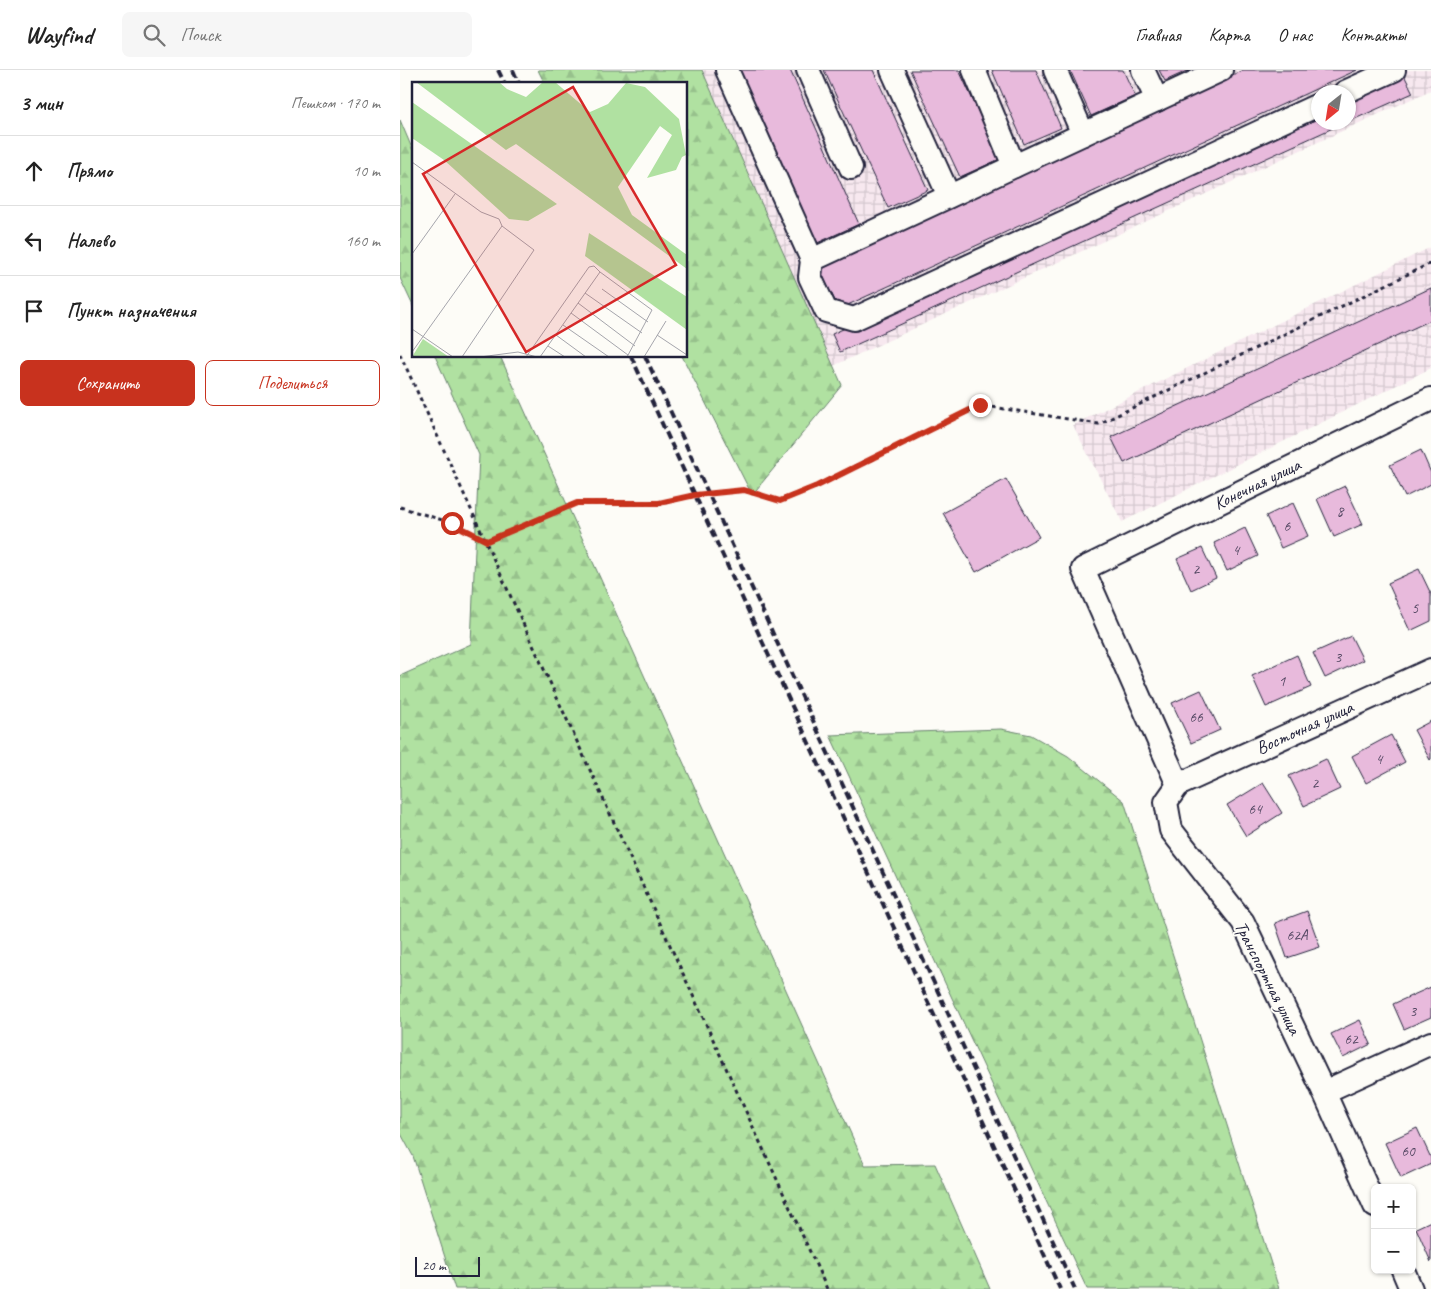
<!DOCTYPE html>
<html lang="ru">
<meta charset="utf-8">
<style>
:root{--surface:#fff;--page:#f6f6f6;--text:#222;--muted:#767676;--line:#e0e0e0;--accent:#c8321e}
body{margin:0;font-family:Caveat,sans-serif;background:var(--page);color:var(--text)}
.controls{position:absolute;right:15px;bottom:15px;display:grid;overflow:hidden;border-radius:8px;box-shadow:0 1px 4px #0004}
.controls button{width:45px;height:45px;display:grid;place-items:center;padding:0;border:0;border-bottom:1px solid var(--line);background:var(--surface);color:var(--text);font:25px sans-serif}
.compass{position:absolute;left:911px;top:15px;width:45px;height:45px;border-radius:50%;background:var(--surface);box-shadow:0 1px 4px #0004;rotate:210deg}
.scale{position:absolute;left:15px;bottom:12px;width:65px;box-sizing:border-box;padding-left:5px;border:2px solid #22223b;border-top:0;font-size:14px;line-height:18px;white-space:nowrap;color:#22223b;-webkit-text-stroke:4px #fdfcf7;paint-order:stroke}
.stop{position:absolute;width:15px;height:15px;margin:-11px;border:4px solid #c8321e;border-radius:50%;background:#fff}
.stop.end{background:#c8321e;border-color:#fff;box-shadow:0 1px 5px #0008}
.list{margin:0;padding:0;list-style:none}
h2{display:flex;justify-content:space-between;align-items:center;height:65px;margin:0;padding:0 20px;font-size:21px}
h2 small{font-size:16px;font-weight:400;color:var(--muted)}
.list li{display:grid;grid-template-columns:32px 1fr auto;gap:15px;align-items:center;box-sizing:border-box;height:70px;padding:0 20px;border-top:1px solid var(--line)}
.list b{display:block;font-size:19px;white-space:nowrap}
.list em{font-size:16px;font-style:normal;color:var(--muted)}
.actions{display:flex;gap:10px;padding:15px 20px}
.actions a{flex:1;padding:11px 0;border:1px solid var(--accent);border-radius:8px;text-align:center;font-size:18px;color:var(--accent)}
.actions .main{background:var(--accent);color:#fff}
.icon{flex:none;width:28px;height:28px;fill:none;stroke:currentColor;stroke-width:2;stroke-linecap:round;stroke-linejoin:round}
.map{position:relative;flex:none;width:1031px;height:1219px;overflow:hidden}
header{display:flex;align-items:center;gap:30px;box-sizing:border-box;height:70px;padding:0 25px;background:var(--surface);border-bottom:1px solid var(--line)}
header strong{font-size:24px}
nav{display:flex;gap:28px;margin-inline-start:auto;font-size:18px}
.search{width:350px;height:45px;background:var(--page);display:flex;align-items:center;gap:12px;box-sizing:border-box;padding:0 18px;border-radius:8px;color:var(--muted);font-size:19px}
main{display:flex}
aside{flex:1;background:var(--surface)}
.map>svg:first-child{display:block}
</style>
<header>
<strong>Wayfind</strong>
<div class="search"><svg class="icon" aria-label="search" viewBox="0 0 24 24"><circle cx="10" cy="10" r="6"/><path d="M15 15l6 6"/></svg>Поиск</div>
<nav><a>Главная</a><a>Карта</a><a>О нас</a><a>Контакты</a></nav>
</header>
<main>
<aside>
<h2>3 мин<small>Пешком · 170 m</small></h2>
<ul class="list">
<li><svg class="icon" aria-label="ahead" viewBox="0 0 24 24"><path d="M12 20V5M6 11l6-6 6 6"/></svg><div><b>Прямо</b></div><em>10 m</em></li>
<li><svg class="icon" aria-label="left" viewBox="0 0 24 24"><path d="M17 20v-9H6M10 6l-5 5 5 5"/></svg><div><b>Налево</b></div><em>160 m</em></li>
<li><svg class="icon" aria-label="arrive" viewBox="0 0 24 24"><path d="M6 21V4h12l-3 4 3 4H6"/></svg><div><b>Пункт назначения</b></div></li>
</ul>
<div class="actions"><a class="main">Сохранить</a><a>Поделиться</a></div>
</aside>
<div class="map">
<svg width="1031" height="1219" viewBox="0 0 1031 1219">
<defs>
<pattern id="industrial-grid" width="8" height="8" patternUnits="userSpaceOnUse" patternTransform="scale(1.25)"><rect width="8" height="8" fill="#f7e8ef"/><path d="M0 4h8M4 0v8" fill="none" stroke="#d3c7ce"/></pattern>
<pattern id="forest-firs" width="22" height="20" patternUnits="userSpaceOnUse" patternTransform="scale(1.25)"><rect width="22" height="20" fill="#b0e1a1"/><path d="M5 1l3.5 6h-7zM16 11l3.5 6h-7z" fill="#97c18c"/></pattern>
</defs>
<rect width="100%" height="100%" fill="#fdfcf7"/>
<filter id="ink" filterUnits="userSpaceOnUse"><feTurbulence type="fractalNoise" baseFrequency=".02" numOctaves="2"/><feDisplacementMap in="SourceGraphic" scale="10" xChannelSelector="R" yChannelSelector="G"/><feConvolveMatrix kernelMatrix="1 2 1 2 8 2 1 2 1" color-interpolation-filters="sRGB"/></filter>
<g filter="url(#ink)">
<!-- industrial -->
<g fill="url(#industrial-grid)" fill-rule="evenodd">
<path d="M302 0H1031V20L433 296ZM918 22H948V52H918Z"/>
<path d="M1031 177V298L722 452 673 355Z"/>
</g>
<!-- forest -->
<g fill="url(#forest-firs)" stroke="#69826e">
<path d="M138 0H302L442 315 352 425 282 286H286V14H145Z"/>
<path d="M0 50 14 83V238L0 208Z"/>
<path d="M35 286H100L465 1095 535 1094 590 1219H55L13 1086 0 1062V606L71 574 79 385Z"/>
<path d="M601 659 631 665 668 686 724 731 879 1219H687L430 665Z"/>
</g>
<!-- building -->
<g fill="#e8badc" stroke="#22223b">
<path d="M337 0H390L459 154 415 174Z"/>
<path d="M424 0H473L528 120 488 138Z"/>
<path d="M510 0H559L600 89 560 107Z"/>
<path d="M592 0H636L661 58 624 74Z"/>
<path d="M670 0H723L735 26 691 46Z"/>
<path d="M759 0H789L765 11Z"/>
<path d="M843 0H957L439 239 418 196Z"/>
<path d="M1004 5 1013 23 948 52V30Z"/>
<path d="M918 44V52H946L440 282 432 264Z"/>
<path d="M1031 218V250L724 393 711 367Z"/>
<path d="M1021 380 1031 403V414L1005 427 990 395Z"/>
<path d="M606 409 639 467 576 502 543 443Z"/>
<path d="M945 416 963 454 934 467 917 429Z"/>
<path d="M893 433 908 466 881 478 866 446Z"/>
<path d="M845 458 858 486 827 501 814 473Z"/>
<path d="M802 478 816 508 791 520 777 489Z"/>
<path d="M1019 499 1031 524V551L1010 561 988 513Z"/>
<path d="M951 566 963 590 925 608 913 583Z"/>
<path d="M897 585 911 617 866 637 852 606Z"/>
<path d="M801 620 820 660 791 673 772 633Z"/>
<path d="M1031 651V689L1030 690 1014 660Z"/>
<path d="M991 665 1005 692 966 713 952 686Z"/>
<path d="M926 689 940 719 904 736 889 706Z"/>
<path d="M863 713 882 743 846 766 827 735Z"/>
<path d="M907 841 920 877 887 888 875 853Z"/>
<path d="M1031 917V947L1004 959 993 934Z"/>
<path d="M960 950 971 974 943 988 931 964Z"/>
<path d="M1017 1058 1031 1088V1094L1001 1108 985 1073Z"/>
<path d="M1031 1151V1192L1016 1158Z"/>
</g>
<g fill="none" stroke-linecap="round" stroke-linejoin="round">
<defs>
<g id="minor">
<path d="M327 0 412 190 821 0"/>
<path d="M408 0 451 98"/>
<path d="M492 0 549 126"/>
<path d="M574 0 614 96"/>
<path d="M655 0 683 64"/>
<path d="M743 0 757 30"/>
<path d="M945 22 994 0"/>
<path d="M412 190 410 207 426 241 454 249 918 35"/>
<path id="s1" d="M778 715 1031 600"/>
<path d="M924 1022 1031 973"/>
<path id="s2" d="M975 1136 924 1022 843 852 771 760 766 732 778 715 683 499 1031 329"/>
<path d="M1003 1200 1011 1219"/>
</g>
</defs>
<!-- minor casing -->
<use href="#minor" stroke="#22223b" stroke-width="26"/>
<!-- path -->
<g stroke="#22223b" stroke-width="3" stroke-dasharray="4 4" stroke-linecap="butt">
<path d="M0 284 427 1219"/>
<path d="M0 437 52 453 87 471 177 433H259L295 425 344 420 380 431 417 416 580 335 699 354 1031 193"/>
</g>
<!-- minor -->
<use href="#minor" stroke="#fdfcf7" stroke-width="22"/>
<!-- rail -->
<g stroke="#22223b" stroke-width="4" stroke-dasharray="8 4" stroke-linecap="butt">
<path d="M98 0 105 14"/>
<path d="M113 0 119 14"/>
<path d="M231 286 660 1219"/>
<path d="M245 286 675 1219"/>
</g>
</g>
</g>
<g fill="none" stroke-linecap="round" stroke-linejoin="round" filter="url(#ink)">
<!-- route -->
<path stroke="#c8321e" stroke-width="6" d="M52 453 87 471 177 433H259L295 425 344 420 380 431 417 416 580 335"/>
</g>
<g text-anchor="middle" stroke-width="4" stroke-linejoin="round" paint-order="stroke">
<!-- number labels -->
<g font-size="15" fill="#544863">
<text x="940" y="446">8</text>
<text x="887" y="461">6</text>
<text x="836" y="485">4</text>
<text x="796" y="504">2</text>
<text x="1015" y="543">5</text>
<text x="938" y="592">3</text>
<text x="882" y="616">1</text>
<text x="796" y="652">66</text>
<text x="979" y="694">4</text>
<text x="915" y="718">2</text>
<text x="855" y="744">64</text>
<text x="897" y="870">62А</text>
<text x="1013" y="946">3</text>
<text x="951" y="974">62</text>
<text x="1008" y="1086">60</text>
</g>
<!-- street labels -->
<g font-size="18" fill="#22223b" stroke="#fdfcf7">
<text dy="6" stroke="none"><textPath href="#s2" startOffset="909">Конечная улица</textPath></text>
<text dy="6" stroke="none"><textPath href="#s1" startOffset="139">Восточная улица</textPath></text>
<text transform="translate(868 908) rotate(63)" y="6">Транспортная улица</text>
</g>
</g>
<!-- overview -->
<g transform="translate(12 12)">
<rect width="275" height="275" fill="#fdfcf7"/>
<path d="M11 257 37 275H0Z" fill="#b0e1a1"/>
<path d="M4 0H87L95 7 114 15 131 0H143L178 30 196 22 214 1 233 5 267 37 274 73 270 75 264 88 235 96 260 53 248 44 206 105 220 133 275 173V187L104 62 94 68ZM0 20 145 122 116 139 97 137 32 78 0 56ZM177 151 275 215V248L173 174Z" fill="#b0e1a1"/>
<path fill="none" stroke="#a5a5ac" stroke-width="1" d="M0 80 69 130 87 137 90 144 122 168 50 275M0 172 43 112M190 207 236 240M173 211 230 251M166 221 223 264M159 231 216 273M151 243 197 275M0 247 41 275M144 253 174 275M245 253 275 273M136 264 153 275M0 270 90 144M68 275 106 270 125 275M114 275 177 185 182 184 188 190M128 275 188 190 240 228 215 275M232 275 254 239"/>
<path fill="#d62828" fill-opacity="0.15" stroke="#d62828" stroke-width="2.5" d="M161 5 264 183 114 270 11 92Z"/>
<rect width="275" height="275" fill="none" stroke="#22223b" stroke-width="2.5"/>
</g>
</svg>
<div class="controls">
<button>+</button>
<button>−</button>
</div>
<svg class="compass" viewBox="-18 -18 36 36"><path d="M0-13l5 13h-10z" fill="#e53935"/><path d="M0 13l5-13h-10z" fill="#767676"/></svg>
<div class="scale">20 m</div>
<div class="stop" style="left:52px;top:453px"></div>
<div class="stop end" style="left:580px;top:335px"></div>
</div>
</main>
